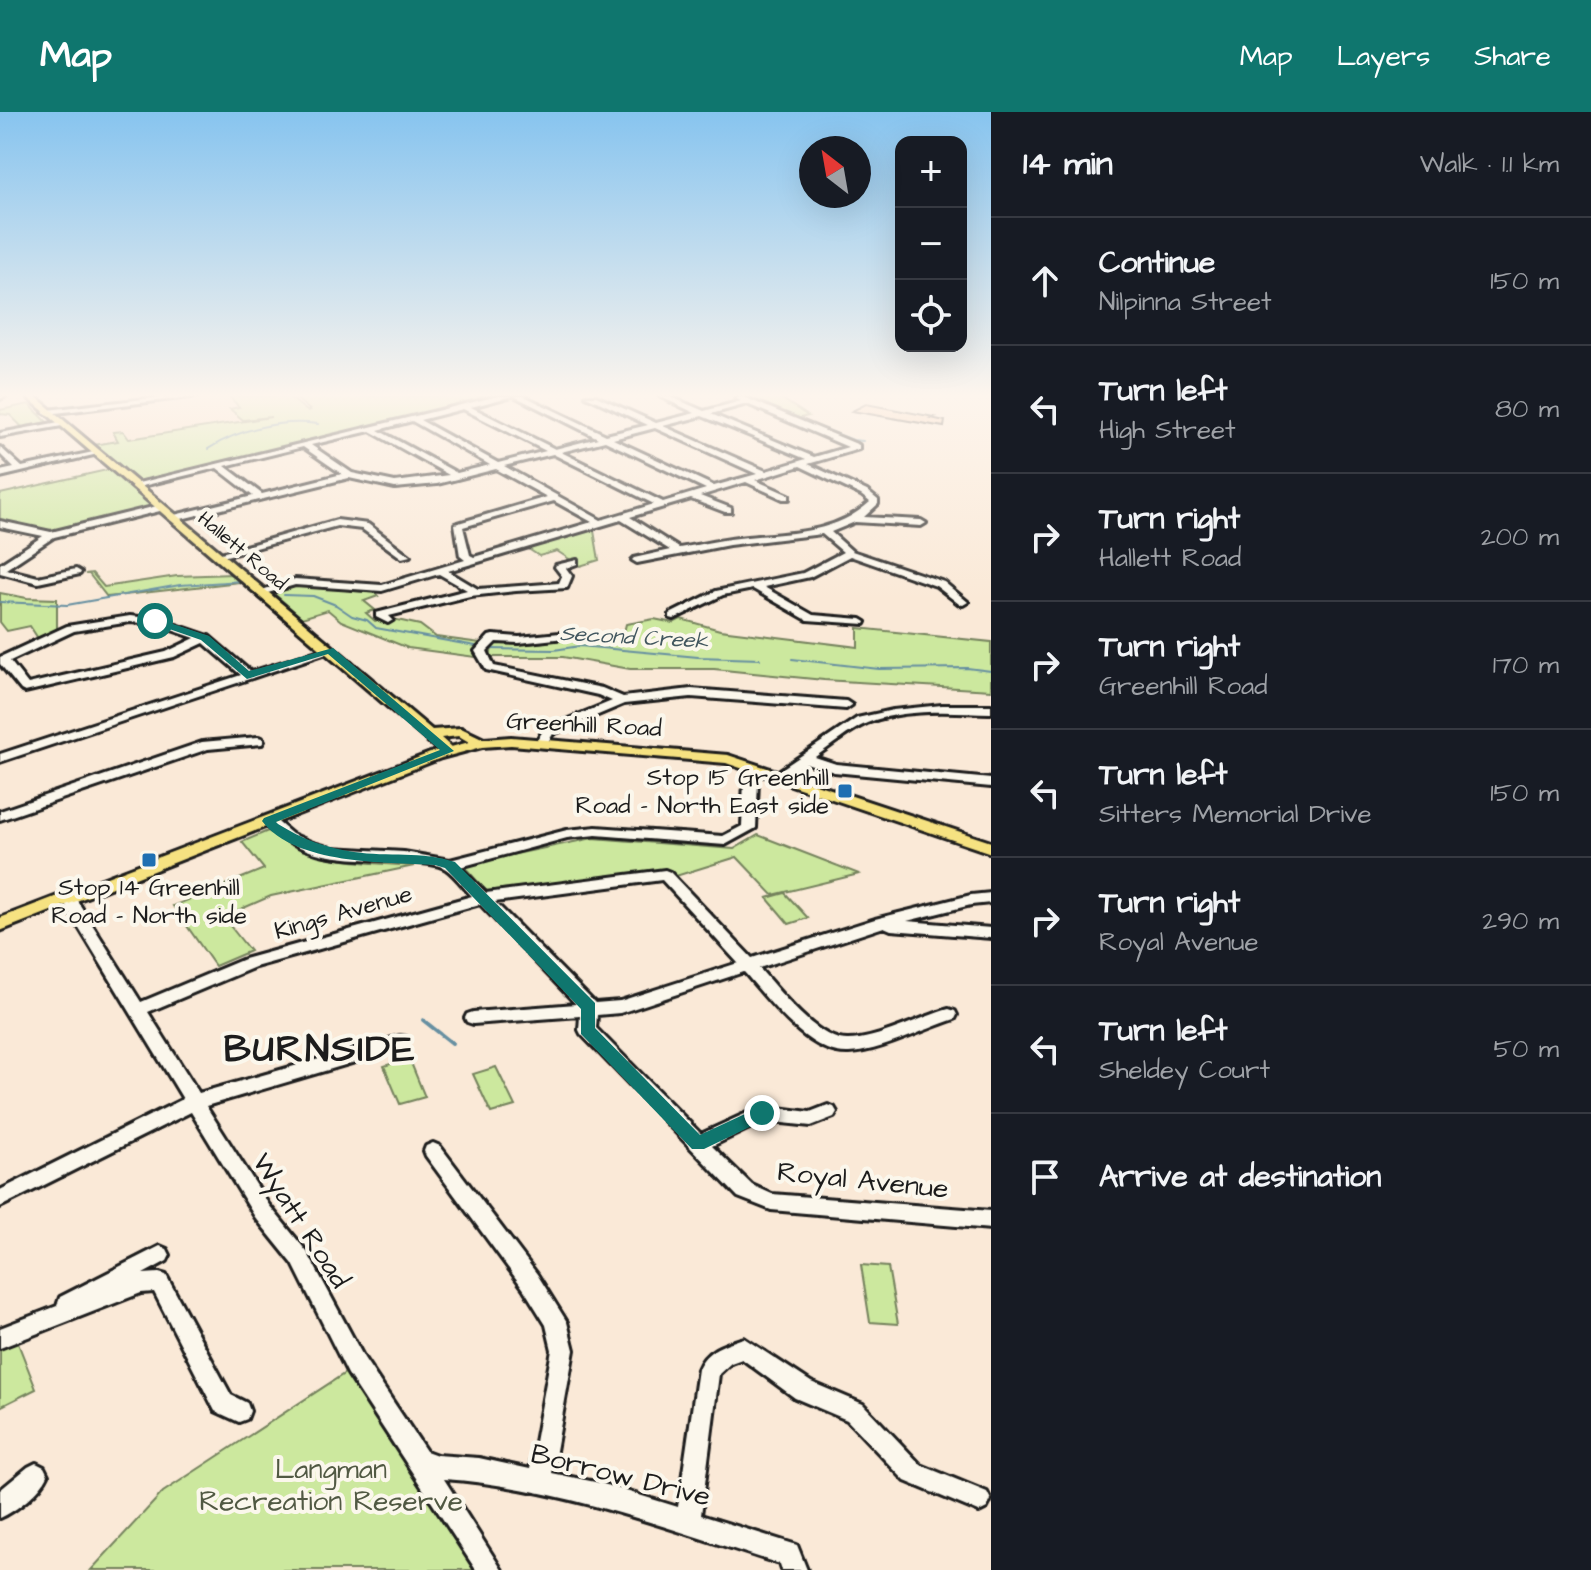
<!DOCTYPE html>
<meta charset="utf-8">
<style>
:root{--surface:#171b24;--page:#20242c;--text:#f1f3f6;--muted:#9ea1a6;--line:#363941;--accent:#0f766e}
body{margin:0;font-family:"Architects Daughter",sans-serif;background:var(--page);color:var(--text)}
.controls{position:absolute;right:24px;top:24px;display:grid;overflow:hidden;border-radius:16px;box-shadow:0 8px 32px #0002}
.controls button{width:72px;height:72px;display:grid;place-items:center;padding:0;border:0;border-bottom:2px solid var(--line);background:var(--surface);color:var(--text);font:40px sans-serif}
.compass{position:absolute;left:799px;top:24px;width:72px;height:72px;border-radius:50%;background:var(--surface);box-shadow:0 8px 32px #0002;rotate:329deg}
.stop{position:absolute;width:24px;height:24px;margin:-18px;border:6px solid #0f766e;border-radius:50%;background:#fff}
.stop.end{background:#0f766e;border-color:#fff;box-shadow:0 2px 8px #0008}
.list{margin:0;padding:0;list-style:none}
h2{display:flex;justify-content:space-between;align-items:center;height:104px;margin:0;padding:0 32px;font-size:34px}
h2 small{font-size:26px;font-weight:400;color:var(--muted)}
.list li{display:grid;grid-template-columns:52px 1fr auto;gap:24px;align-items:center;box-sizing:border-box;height:128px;padding:0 32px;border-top:2px solid var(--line)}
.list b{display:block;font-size:30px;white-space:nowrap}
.list p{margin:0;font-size:26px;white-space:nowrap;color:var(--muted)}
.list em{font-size:26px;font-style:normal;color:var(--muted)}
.icon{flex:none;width:44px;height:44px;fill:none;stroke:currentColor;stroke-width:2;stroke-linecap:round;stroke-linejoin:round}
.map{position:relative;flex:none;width:991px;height:1458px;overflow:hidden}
header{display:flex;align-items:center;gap:48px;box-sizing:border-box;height:112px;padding:0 40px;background:var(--accent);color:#fff}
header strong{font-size:38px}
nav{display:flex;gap:44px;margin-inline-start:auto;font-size:28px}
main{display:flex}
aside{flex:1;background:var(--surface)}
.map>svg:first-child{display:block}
</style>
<header>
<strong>Map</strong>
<nav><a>Map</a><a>Layers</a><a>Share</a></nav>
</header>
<main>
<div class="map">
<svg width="991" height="1458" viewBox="0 0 991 1458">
<rect width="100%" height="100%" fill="#fae9d7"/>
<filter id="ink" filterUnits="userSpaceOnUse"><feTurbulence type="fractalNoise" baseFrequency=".0125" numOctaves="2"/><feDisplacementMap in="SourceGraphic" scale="16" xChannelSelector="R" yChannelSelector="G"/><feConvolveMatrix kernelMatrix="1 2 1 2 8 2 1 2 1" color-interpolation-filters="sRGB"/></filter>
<g filter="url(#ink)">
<!-- built -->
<path fill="#f9dfc8" d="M215 284H291L308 299 90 334 57 303 70 299Z"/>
<!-- green -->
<g fill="#cce89e" stroke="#74825d" stroke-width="2">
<path d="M229 284H288L307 299 310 298 293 284H505L135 370 94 333 118 329 113 320 123 319 129 327 271 305 243 308 230 297 239 295Z"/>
<path d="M739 284H778L808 304 796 307Z"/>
<path d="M29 292 47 310 22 315 10 303 0 302V298Z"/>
<path d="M111 357 154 395 47 421 0 410V382Z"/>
<path d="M593 413 599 448 580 454 557 439 539 444 524 434Z"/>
<path d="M92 461 104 475 177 464 232 462 240 470 107 485 89 462H85Z"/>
<path d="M295 473 375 481 378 484 364 489 375 498 366 501 375 509 388 506 420 513 436 525 481 531 475 545 408 536 341 509 328 498 302 506 272 480Z"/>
<path d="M0 481 27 486 57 487V520L39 528 30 514 7 519 0 510Z"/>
<path d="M654 507 673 511 681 507 720 518 858 535V516L991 530V578L824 568 714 557H630L563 545H489L495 530 530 532 558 528 627 532 624 520 626 512Z"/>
<path d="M268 719C318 751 357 750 414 754L271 784 223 805 250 839 215 854 173 794 264 757 242 730Z"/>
<path d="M758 723 859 762 773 783 737 745 676 764 662 758 486 779 463 753 593 726 734 737Z"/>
<path d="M785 781 808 806 789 812 767 786Z"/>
<path d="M409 946 425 985 400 992 384 954Z"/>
<path d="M496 955 515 994 491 1001 473 962Z"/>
<path d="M861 1153 888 1155 898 1212 870 1210Z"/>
<path d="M14 1221 36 1277 0 1295V1226Z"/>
<path d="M356 1254 490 1458H91L163 1380Z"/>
</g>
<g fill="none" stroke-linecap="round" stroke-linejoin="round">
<!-- stream-far1 -->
<g stroke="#668fa1" stroke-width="2">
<path d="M773 297 853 328 863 329"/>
<path d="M208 337C239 317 281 307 318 312"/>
<path d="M284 483 313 484 336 493 352 504 367 508 376 516 481 535"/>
<path d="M0 490 67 493 180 473 242 469"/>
<path d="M489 537 554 538 580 534 698 545 760 547"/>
<path d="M792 547 879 557 967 556 991 559"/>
</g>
<!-- stream -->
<path stroke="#668fa1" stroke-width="4" d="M423 908 452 931"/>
</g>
<!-- building -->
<path fill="#f7c8a6" stroke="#1c1c1c" stroke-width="2" d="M866 292 934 305 931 306 945 309 944 315 852 299Z"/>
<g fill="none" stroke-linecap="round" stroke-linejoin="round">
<defs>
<g id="minor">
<path d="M0 284H6L0 287Z"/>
<path d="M171 284H198L47 302 43 300 47 298Z"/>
<path d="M498 284H512L471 295 555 337 598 326 514 284H524L606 323 648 313 586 284H596L656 311 695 301 659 284H669L704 299 741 289 735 286 741 284 859 333V337L808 352 867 379 878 388V392L864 405 921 408 926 411 921 414 855 410 831 420 852 439 944 470 968 490 963 493 959 492 936 474 850 444 810 465 764 475 813 503 861 507 866 510 865 512 807 508 753 477 723 483 674 507 670 506V502L716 479 803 461 843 440 822 422 729 433 637 451 632 448 634 446 670 438 621 408 448 459 478 477 559 471 562 464 555 455 556 453 577 448V452L566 456 572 464 567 476 516 479 470 484 389 504 393 508 388 511 376 505V501L467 478 439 462 382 479 295 473 261 483 256 480 295 467 382 473 465 448 460 444 455 412 547 385 496 357 437 372 395 376 349 366 173 409 170 408V404L253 384 217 356 134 376 130 373ZM747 292 848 335 814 345 711 302ZM463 297 546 339 498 351 420 308ZM702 304 806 347 766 359 663 314ZM412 309 490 353 457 361 378 318ZM655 316 757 362 714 374 613 327ZM370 319 449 363 395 370 352 361 311 333ZM605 329 706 377 663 390 561 340ZM303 335 342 362 262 382 225 354ZM553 342 654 392 601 408 504 354ZM800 354 861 383 870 390C836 421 792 421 747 425 724 427 702 432 679 436L630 405 691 387 725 400H731V396L700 384 746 370 783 387H789V383L755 368ZM554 389 592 410 474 445 470 443 463 415Z"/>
<path d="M59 310H62V314L0 325V321Z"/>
<path d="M0 335 22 355 98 339 102 341 0 365V359L14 356 0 342Z"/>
<path d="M161 393 164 394V398L54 425 6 457 38 465 76 457 81 460 80 462 38 471 0 461V452L43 424 0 415V409L51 420Z"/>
<path d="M337 408 368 412 410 444 402 446 362 417 337 414 219 446 214 443Z"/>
<path d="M130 504 159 507 209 524 251 560 326 536H334L336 538 0 650V642L241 563 204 531 174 545 25 580 21 578 0 552V545L67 514ZM130 510 154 512 195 526 166 540 28 572 10 549 74 519Z"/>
<path d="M570 520 575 523 574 525 519 531 496 530 487 539 494 554 602 576 623 585 691 577 846 589 852 593 846 597 691 585 624 592 553 622 546 633H538L536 630 544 617 612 589 598 583 486 558 475 539 489 524 493 523 519 525Z"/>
<path d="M942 593H991V601C952 600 904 596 867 611 849 619 831 634 815 645L836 652 991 667V675L834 660 806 651 781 666 774 662 857 606 893 598Z"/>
<path d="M258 625 262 626 264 629 262 632 208 637 0 708V699L202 630Z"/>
<path d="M751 665 758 669 756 716 725 733 596 723 567 726 460 755 486 781 665 758 670 760 752 846 875 807 971 783 991 781V791L971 793 907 809 991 816V826L891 818 884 815 759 856C778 877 817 929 848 928 877 928 920 905 949 897L955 899 957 903 955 907C924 917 879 940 849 941 808 943 769 888 744 860L620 901 597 903 596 916 701 1022 762 994 810 1000 828 993 834 995 837 1000 834 1005 811 1014 764 1009 712 1034 752 1073 772 1082 991 1099V1117L771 1098 738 1085 581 922 579 918 580 904 473 912 467 910 465 906 467 902 473 900 576 892 480 792 255 855 148 900 199 981 400 924 406 925 408 930 406 935 206 994 269 1093 307 1140 364 1246 426 1339 437 1343 479 1346 530 1357 552 1238 546 1213 523 1176 426 1044 424 1039 426 1034 433 1031 440 1034 537 1162 567 1210 574 1238 552 1361 600 1371 678 1395 698 1257C706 1237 725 1232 744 1226L811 1270 863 1292 921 1353 987 1380 991 1388 987 1396 979 1400 905 1369 847 1308 795 1286 742 1247 731 1251 719 1262 701 1403 797 1433 807 1458H782L780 1452C670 1417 559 1375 444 1367L502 1458H476L348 1262 293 1152 255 1105 191 1000 0 1095V1078L183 987 61 786 63 782H73L141 890 244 847 472 784C464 776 456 764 446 757 437 751 421 751 410 750 350 744 314 754 263 712L261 709 263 706H273L292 722 313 731 331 736 404 740 450 748 567 718 596 715 723 724 742 714 744 669ZM662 768 738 851 620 889 595 891 495 790Z"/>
<path d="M160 1134 167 1137 170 1143 167 1149 143 1162 159 1161 166 1163 231 1283 247 1291 250 1299 247 1307 239 1310 215 1299 154 1180 141 1181 0 1236V1216L57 1194 60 1185Z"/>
<path d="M36 1351 44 1355 48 1363C41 1379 16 1399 0 1406V1378L28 1355Z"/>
</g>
<path id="major" d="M26 284H35L432 618 461 616 484 627 511 625 728 643 991 730V741L726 651 511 633 482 635 441 646 0 819V806L438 638ZM459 624 469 630 451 635 441 626Z"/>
</defs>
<!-- minor casing -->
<use href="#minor" stroke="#1c1c1c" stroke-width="6"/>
<!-- major casing -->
<use href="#major" stroke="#1c1c1c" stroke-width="6"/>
<!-- minor -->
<use href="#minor" fill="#fbf7ec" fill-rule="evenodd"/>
<!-- major -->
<use href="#major" fill="#f6e281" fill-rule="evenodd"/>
</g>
</g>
<!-- sky -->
<linearGradient id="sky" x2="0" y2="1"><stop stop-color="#87c4ef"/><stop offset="0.58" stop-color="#fdf5ed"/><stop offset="1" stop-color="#fdf5ed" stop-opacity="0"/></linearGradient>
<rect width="991" height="488" fill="url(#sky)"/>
<!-- route -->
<path fill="#0f766e" d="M155 506 209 524 249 559 333 536 454 639 276 710 278 712C302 727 326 736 354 740 388 745 422 739 455 750L595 891V916L700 1023 762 994 768 996 770 1001 768 1006 704 1037H692L581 922V897L445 756 435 753C384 750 296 753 262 709L264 706 440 638 328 542 247 567 201 528 152 511 150 509Z"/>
<!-- markers -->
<g fill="#1f6fb2" stroke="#fbf7ec" stroke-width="3">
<rect x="837" y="671" width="16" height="16" rx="4"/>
<rect x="141" y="740" width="16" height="16" rx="4"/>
</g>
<g text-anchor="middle" stroke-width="8" stroke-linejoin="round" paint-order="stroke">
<!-- far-street labels -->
<g font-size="20" fill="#1c1c1c" stroke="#fbf7ec">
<text transform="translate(243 438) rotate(40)" y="7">Hallett Road</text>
</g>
<!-- far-water labels -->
<g font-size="22" font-style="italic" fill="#41565e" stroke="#fbf7ec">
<text transform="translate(634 524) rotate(3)" y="8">Second Creek</text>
</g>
<!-- street labels -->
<g font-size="24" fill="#1c1c1c" stroke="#fbf7ec">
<text transform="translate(584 612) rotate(3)" y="8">Greenhill Road</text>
<text transform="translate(343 800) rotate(-16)" y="8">Kings Avenue</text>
</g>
<!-- poi labels -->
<g font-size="24" fill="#1c1c1c" stroke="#fbf7ec" text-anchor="end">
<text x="829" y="673">Stop 15 Greenhill<tspan x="829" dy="28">Road - North East side</tspan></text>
<text x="149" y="783" text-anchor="middle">Stop 14 Greenhill<tspan x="149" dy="28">Road - North side</tspan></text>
</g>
<!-- near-street labels -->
<g font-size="28" fill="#1c1c1c" stroke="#fbf7ec">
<text transform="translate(863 1067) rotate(6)" y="10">Royal Avenue</text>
<text transform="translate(302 1108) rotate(57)" y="10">Wyatt Road</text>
<text transform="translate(621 1362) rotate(14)" y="10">Borrow Drive</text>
</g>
<!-- near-park labels -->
<g font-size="28" fill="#515943" stroke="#fbf7ec">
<text x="331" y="1366">Langman<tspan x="331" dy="32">Recreation Reserve</tspan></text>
</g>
<!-- near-district labels -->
<g font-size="38" font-weight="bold" letter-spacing="2" fill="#1c1c1c" stroke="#fbf7ec">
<text x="320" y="949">BURNSIDE</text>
</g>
</g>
</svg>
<div class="controls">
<button>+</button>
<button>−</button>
<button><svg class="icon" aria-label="locate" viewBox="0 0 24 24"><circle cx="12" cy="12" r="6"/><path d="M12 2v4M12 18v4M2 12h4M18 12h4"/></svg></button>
</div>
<svg class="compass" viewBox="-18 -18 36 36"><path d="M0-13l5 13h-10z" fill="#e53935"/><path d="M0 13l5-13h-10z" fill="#9ea1a6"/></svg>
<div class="stop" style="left:155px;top:509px"></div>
<div class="stop end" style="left:762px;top:1001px"></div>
</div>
<aside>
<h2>14 min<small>Walk · 1.1 km</small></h2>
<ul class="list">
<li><svg class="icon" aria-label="ahead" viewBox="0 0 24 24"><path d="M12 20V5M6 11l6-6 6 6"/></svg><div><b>Continue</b><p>Nilpinna Street</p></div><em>150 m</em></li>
<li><svg class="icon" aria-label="left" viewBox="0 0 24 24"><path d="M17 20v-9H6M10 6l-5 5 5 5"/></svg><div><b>Turn left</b><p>High Street</p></div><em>80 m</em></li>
<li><svg class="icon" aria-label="right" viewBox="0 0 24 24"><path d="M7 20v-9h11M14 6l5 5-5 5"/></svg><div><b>Turn right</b><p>Hallett Road</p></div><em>200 m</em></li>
<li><svg class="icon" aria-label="right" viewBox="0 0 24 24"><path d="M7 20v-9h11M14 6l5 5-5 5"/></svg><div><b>Turn right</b><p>Greenhill Road</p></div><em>170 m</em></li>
<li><svg class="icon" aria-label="left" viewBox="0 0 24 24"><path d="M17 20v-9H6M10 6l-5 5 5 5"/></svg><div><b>Turn left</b><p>Sitters Memorial Drive</p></div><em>150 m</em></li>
<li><svg class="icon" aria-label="right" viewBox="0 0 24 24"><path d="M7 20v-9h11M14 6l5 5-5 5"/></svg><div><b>Turn right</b><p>Royal Avenue</p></div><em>290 m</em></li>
<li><svg class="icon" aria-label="left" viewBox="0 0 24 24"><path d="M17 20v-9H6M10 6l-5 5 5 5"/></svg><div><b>Turn left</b><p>Sheldey Court</p></div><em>50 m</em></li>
<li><svg class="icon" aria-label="arrive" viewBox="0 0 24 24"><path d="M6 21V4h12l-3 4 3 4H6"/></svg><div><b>Arrive at destination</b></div></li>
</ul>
</aside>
</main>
